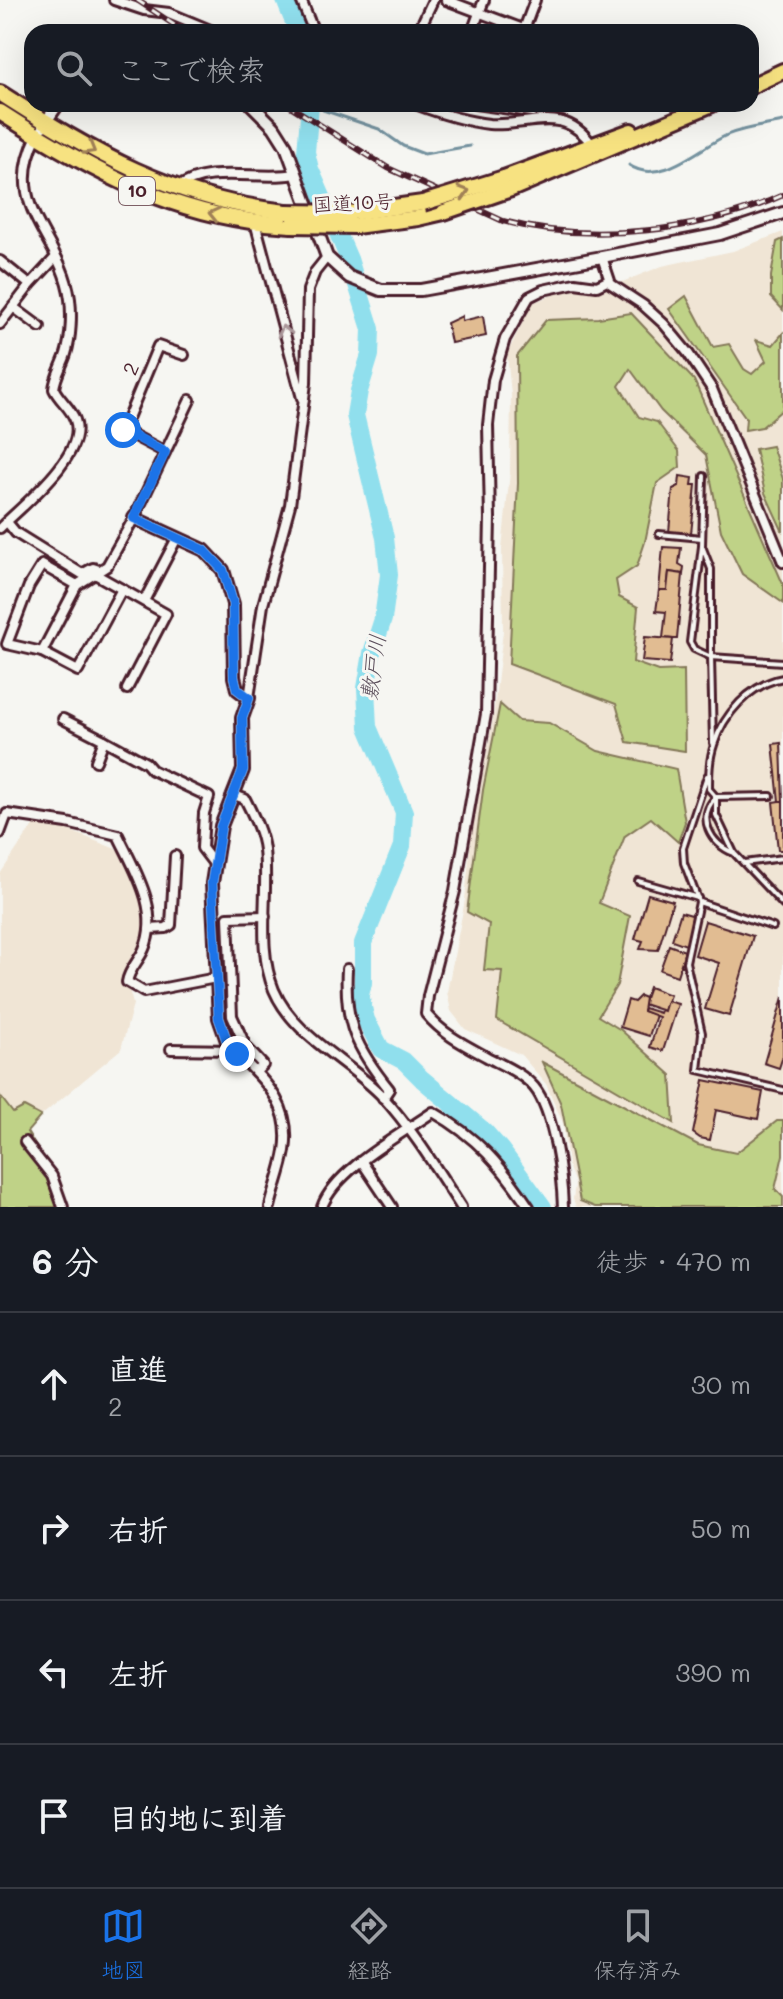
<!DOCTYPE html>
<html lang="ja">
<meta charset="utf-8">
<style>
:root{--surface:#171b24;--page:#20242c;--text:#f1f3f6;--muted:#9ea1a6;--line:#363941;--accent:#1a73e8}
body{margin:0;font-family:Mali,"Klee One",sans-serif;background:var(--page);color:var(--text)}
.stop{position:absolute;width:24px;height:24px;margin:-18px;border:6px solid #1a73e8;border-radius:50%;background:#fff}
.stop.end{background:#1a73e8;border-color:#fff;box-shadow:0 2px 8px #0008}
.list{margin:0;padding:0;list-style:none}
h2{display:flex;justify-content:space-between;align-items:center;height:104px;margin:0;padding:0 32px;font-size:34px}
h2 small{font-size:26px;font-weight:400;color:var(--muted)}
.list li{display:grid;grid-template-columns:52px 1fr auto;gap:24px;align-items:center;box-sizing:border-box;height:144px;padding:0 32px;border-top:2px solid var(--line)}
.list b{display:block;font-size:30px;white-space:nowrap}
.list p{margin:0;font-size:26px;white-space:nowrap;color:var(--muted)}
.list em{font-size:26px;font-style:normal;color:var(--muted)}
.icon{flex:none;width:44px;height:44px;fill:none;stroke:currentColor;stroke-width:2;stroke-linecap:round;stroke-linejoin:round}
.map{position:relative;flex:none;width:783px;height:1207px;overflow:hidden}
.search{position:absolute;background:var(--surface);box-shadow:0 8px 32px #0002;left:24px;right:24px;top:24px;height:88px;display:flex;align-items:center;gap:20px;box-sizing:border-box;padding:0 28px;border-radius:24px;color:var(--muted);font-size:30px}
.sheet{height:680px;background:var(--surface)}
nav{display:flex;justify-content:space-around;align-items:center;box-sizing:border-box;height:112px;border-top:2px solid var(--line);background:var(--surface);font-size:22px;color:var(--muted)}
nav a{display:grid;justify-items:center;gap:4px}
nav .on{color:var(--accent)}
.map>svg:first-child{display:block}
</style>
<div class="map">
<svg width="783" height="1207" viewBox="0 0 783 1207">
<rect width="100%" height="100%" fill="#f6f6f2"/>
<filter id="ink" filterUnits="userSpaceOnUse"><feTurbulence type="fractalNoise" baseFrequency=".0125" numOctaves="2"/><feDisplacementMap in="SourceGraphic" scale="16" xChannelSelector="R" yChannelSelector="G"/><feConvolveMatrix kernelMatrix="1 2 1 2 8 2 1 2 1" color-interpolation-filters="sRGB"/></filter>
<g filter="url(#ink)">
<!-- built -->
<g fill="#f0e5d5">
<path d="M783 232V1207H576L573 1199 575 1184 568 1165 563 1123 546 1084 521 1055 465 1029 451 1011 447 992 465 900 472 828 493 719 503 631 502 549 510 472 511 395 507 354 532 303 568 289H605L662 266 733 251Z"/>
<path d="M38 818 126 853 147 905 144 949 127 982 133 1004 121 1049 41 1116 24 1107 14 1113 0 1096V874Z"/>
</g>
<!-- green -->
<g fill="#bfd287" stroke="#847859" stroke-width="2">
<path d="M783 239V310L771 297V276L777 242Z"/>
<path d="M686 296 713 347 729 344 744 369 752 374 766 361 756 340 773 345 783 333V409L762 427 745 430 746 418 669 309Z"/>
<path d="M631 313 694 380 783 584V603L742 574 721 531 706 455 661 411 630 369 619 386 639 417 657 422 679 451 680 467 657 483 645 542 637 566 616 580 619 597 638 607 633 662 658 671 684 670 685 751 627 742 616 704 509 664 518 483 517 356 546 320 598 318Z"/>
<path d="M772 446 783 479V532L765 493 755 449Z"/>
<path d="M500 704 519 721 549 723 598 751 676 769 685 822 678 842 651 818 625 836 599 903 630 916 617 985 598 1016 621 1030 671 1075 674 1123 497 1020 502 971 484 970 489 924 467 912 483 790Z"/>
<path d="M542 1062 698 1145 736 1153 777 1121H783V1155L775 1189 783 1197V1207H595L580 1201 561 1104Z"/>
<path d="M0 1096 13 1113 24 1107 41 1116 27 1132 56 1179 61 1207H0Z"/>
</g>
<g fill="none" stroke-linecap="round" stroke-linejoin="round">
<!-- stream -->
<g stroke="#74929f" stroke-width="3">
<path d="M314 104 323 110 379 129 403 146 424 154 470 146"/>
<path d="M629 165C660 187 700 147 727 135 745 127 765 126 783 122"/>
</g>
<!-- river -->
<g stroke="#90dfed" stroke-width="18">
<path d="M285 0 298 32"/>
<path d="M310 104 306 152 310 169 349 259 371 329 370 355 359 391 355 415 385 538 389 575 383 619 372 653 366 688 368 727 404 812 402 846 363 943V983L360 995 366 1020 381 1049 404 1061 422 1079 485 1132 501 1150 543 1207"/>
</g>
</g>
<!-- building -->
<g fill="#e1bc92" stroke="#4a1f2b" stroke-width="2">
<path d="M462 316V321L483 316 486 336 451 343 447 323Z"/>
<path d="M680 476 693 478 692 485H696L691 534 669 532 673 489 679 486Z"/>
<path d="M663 547 681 548 679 564 684 567 683 574 669 572 667 590H659Z"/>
<path d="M669 572 683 574 677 639H673L663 638 666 612 656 611 659 590H667Z"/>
<path d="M645 637 673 639 670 663 642 661Z"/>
<path d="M781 743 783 801H779L773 744Z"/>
<path d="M779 801H783V850H778L773 802Z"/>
<path d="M648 894 673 901 658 950 640 949 643 941 635 939Z"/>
<path d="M681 912 695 916 686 945 672 940Z"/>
<path d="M705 921 753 936 729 1016 705 1009 719 963 695 955Z"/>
<path d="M669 945 685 951 677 976 660 970Z"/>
<path d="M649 987 670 995 664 1011 643 1004Z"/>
<path d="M640 996 645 998 643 1011 656 1015 649 1036 620 1027 628 1000 634 1002Z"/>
<path d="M783 997V1056L779 1068 764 1063Z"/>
<path d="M667 1001 678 1004 663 1051 650 1047 659 1017 643 1011 644 1008 660 1013 661 1010 664 1011Z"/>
<path d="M704 1080 763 1092 758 1119 716 1110 710 1140 700 1138 693 1133Z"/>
</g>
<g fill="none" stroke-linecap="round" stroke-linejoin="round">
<defs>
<g id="service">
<path d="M659 534 702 538"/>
<path d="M702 546 690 642 694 649 711 657V569L702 546 704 476"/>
<path d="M713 743 711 657 783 662"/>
<path d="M771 796 716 797 709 789C709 775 709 759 714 745 723 715 750 684 783 678"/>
<path d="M734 853C710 844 696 817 716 797V815L734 853 783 905"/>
<path d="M744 863 783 858"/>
<path d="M638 881 698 898"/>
<path d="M699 902 684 863 683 848 707 776"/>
<path d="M773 927 699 902 686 962 702 1033 698 1070 783 1090"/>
</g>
<g id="minor">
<path d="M114 0 144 10 169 13 215 32"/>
<path d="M301 0 314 32"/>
<path d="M446 0 531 32"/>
<path d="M418 32 433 0"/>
<path d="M472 32 484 0"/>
<path d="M523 32 535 0"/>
<path d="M415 104C439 113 463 121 489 124 531 127 563 103 593 146"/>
<path d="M475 104 532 112"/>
<path d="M178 188C207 164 259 181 296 174"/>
<path d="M255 222 302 398"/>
<path d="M602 257 611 284 643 305 664 324 688 353 712 389 783 562"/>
<path d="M0 261 30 285 56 257"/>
<path d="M13 307 40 327"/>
<path d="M0 324 30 285"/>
<path d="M165 452 123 430 158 346 184 355"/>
<path d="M7 522 16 533 82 574 93 568 99 570"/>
<path d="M0 528C22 506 88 454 75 420 71 408 59 400 54 389 55 377 62 366 66 354 71 338 72 315 70 299 62 236 1 207 37 136"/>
<path d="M95 574 166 614 127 689"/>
<path d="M77 585 42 565 29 586 7 644 42 652 77 585 107 566 134 518 190 400"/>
<path d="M144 601 177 538"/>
<path d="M42 652 78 671 122 589"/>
<path d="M249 698 263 605 290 505 306 383 308 290 315 272 327 257"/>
<path d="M63 719 104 740"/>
<path d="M96 761 104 740 146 763 152 770 209 797 204 813 202 848 215 865"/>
<path d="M234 795 245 799C253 815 262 832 264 850 269 896 256 947 274 990 294 1037 349 1061 383 1097 413 1130 437 1170 461 1207"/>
<path d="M0 833 7 814 67 823 118 835C134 869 161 910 144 949 139 961 129 969 127 982L144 992 216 978"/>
<path d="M150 929 166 928 171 925 175 856"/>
<path d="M347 969C344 1023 356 1048 389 1089L383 1098"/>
<path d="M228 1044C260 1078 293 1100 285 1151 282 1170 274 1189 270 1207"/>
<path d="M171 1049 234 1050"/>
<path d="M256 1072 263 1065 246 1047 232 1016 228 917 265 916"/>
<path d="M25 1142 52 1176 63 1207"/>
<path d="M362 1162 392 1207"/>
<path d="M322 1207C335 1170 400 1135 433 1112 477 1137 501 1165 529 1207"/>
<path d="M563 1207C562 1177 554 1111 534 1087 522 1073 502 1065 487 1057 463 1044 444 1035 426 1014L428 996 455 891 486 714 490 518 488 425 493 380 505 339 529 297 543 290 575 283 597 286 609 280"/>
</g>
<g id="tertiary">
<path d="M251 104 274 127 286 146 327 257 349 277 381 290H421L602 257 720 234 783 213"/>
<path d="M43 126 58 104"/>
<path d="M134 518 204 550 223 570 233 604 234 677 237 689 249 698 242 718 243 770 221 826 212 883 219 1018 228 1044"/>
</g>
<g id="trunk">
<path d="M751 86 783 71"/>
<path d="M0 93C95 154 172 199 286 212"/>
<path d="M0 112C93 172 178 219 291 225"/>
<path d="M504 178 631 131"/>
<path d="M511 189 712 104"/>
<path d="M351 213 423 203"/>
<path d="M355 226 418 218 444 212"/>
</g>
</defs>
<!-- service casing -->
<use href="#service" stroke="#4a1f2b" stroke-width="10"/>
<!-- minor casing -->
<use href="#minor" stroke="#4a1f2b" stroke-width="14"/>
<!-- tertiary casing -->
<use href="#tertiary" stroke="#4a1f2b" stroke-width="16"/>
<!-- trunk casing -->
<use href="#trunk" stroke="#4a1f2b" stroke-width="20"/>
<!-- service -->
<use href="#service" stroke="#f6f6f2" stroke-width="4"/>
<!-- minor -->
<use href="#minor" stroke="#f6f6f2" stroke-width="8"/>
<!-- tertiary -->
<use href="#tertiary" stroke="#f6f6f2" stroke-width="10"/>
<!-- trunk -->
<use href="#trunk" stroke="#f7e281" stroke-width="14"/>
<defs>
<g id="rail">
<path d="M137 0 185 32"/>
<path d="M287 104 388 168 503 221C588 244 703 232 783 195"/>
</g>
</defs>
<!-- rail casing -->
<use href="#rail" stroke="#4a1f2b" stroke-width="6"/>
<!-- rail -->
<use href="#rail" stroke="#f6f6f2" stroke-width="3" stroke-dasharray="9" stroke-linecap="butt"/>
<defs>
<g id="trunk-bridge">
<path d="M423 203 504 178"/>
<path d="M286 212 351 213"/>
<path d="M444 212 511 189"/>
<path d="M291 225 355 226"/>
</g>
</defs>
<!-- trunk-bridge casing -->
<use href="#trunk-bridge" stroke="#4a1f2b" stroke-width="20" stroke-linecap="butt"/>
<!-- trunk-bridge -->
<use href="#trunk-bridge" stroke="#f7e281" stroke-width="14"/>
</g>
<!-- one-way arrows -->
<defs><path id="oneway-chevron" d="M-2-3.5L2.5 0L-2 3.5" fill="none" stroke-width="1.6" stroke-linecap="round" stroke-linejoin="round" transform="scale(2)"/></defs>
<g stroke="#a08056">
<use href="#oneway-chevron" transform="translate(90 149) rotate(30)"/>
<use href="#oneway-chevron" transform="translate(464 192) rotate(-17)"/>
<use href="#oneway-chevron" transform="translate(214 214) rotate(-167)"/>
</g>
<use stroke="#a99598" href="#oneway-chevron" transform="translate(284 331) rotate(-105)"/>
</g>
<g fill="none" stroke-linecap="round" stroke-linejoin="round" filter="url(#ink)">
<!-- route -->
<path stroke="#1a73e8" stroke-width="10" d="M123 430 165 452 134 518 204 550 223 570 233 604 234 677 237 689 249 698 242 718 243 770 221 826 212 883 219 1018 228 1044 237 1054"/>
</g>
<g text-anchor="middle" stroke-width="6" stroke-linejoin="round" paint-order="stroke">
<!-- shield labels -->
<rect fill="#f6f6f2" stroke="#7e6067" stroke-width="2" x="119" y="177" width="36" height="28" rx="6"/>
<g font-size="18" font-weight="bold" fill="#4a1f2b">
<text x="137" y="197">10</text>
</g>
<!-- street labels -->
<g font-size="20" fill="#4a1f2b" stroke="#f6f6f2">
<text transform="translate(353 203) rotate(-3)" y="7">国道10号</text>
<text transform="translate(131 369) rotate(-67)" y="7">2</text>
</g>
<!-- water labels -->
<g font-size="22" font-style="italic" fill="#5c4f5c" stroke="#f6f6f2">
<text transform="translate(373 667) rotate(-82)" y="8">敷戸川</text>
</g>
</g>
</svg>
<div class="stop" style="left:123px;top:430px"></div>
<div class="stop end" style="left:237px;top:1054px"></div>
<div class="search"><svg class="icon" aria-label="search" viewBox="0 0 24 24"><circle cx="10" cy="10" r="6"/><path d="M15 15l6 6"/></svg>ここで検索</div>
</div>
<section class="sheet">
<h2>6 分<small>徒歩 · 470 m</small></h2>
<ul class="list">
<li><svg class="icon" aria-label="ahead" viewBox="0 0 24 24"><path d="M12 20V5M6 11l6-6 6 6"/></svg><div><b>直進</b><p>2</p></div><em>30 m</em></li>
<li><svg class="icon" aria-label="right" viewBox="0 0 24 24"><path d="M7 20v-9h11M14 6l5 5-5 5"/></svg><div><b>右折</b></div><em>50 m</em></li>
<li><svg class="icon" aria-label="left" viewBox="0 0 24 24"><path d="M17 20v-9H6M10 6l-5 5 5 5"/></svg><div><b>左折</b></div><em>390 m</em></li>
<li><svg class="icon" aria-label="arrive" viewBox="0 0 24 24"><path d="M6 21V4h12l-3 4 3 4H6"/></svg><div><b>目的地に到着</b></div></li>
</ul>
</section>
<nav>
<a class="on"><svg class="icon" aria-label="map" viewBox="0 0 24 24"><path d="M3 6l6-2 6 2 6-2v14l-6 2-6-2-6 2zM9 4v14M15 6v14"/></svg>地図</a>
<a><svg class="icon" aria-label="directions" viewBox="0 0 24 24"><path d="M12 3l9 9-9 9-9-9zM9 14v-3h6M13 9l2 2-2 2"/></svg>経路</a>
<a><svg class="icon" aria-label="saved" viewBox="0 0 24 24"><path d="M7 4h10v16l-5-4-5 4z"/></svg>保存済み</a>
</nav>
